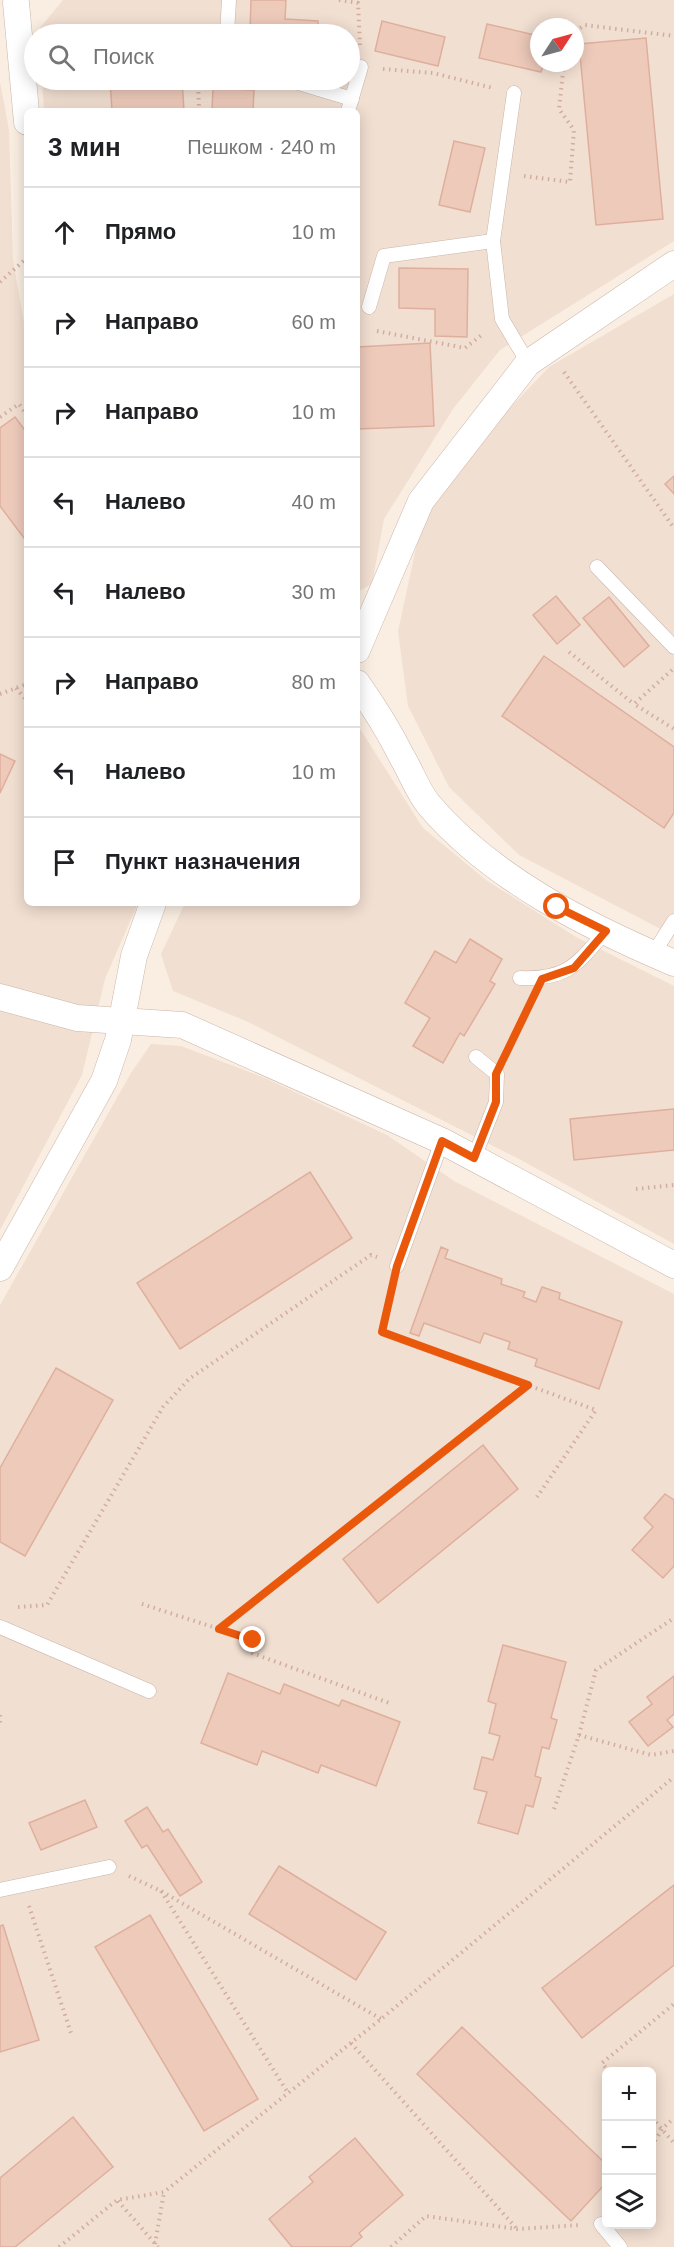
<!DOCTYPE html>
<html lang="ru">
<meta charset="utf-8">
<style>
:root{--surface:#fff;--page:#f2f2f2;--text:#202124;--muted:#757577;--line:#e0e0e0}
body{margin:0;font-family:Arial,sans-serif;background:var(--page);color:var(--text)}
.controls{position:absolute;right:18px;bottom:18px;display:grid;overflow:hidden;border-radius:9px;box-shadow:0 3px 15px #0003}
.controls button{width:54px;height:54px;display:grid;place-items:center;padding:0;border:0;border-bottom:2px solid var(--line);background:var(--surface);color:var(--text);font:30px sans-serif}
.compass{position:absolute;left:530px;top:18px;width:54px;height:54px;border-radius:50%;background:var(--surface);box-shadow:0 3px 15px #0003;rotate:54deg}
.stop{position:absolute;width:18px;height:18px;margin:-14px;border:4px solid #ea580c;border-radius:50%;background:#fff}
.stop.end{background:#ea580c;border-color:#fff;box-shadow:0 2px 6px #0008}
.list{margin:0;padding:0;list-style:none}
h2{display:flex;justify-content:space-between;align-items:center;height:78px;margin:0;padding:0 24px;font-size:26px}
h2 small{font-size:20px;font-weight:400;color:var(--muted)}
.list li{display:grid;grid-template-columns:39px 1fr auto;gap:18px;align-items:center;box-sizing:border-box;height:90px;padding:0 24px;border-top:2px solid var(--line)}
.list b{display:block;font-size:22px;white-space:nowrap}
.list em{font-size:20px;font-style:normal;color:var(--muted)}
.icon{flex:none;width:33px;height:33px;fill:none;stroke:currentColor;stroke-width:2;stroke-linecap:round;stroke-linejoin:round}
.map{position:relative;flex:none;width:674px;height:2247px;overflow:hidden}
.search{position:absolute;background:var(--surface);box-shadow:0 3px 15px #0003;left:24px;top:24px;width:336px;height:66px;display:flex;align-items:center;gap:15px;box-sizing:border-box;padding:0 21px;border-radius:33px;color:var(--muted);font-size:22px}
.panel{position:absolute;background:var(--surface);box-shadow:0 3px 15px #0003;left:24px;top:108px;width:336px;height:798px;border-radius:9px}
.map>svg:first-child{display:block}
</style>
<div class="map">
<svg width="674" height="2247" viewBox="0 0 674 2247">
<rect width="100%" height="100%" fill="#faeee2"/>
<!-- residential -->
<g fill="#f1dfd1" fill-rule="evenodd">
<path d="M63 0H674V241L500 350 453 409 384 519 372 584 357 592V111H44L42 80H350V34H40V28ZM539 27H575V63H539Z"/>
<path d="M0 82 9 130 13 260 27 340V903H138L105 979 82 1075 0 1230Z"/>
<path d="M674 294V936L519 855 449 787 408 706 398 631 421 525 470 450 549 367Z"/>
<path d="M357 724 423 828 486 880 576 937 674 986V1244L519 1159 246 1021 173 991 161 954 185 903H357Z"/>
<path d="M151 1044 181 1046 265 1078 387 1135 454 1181 674 1294V2247H0V1305L131 1073ZM606 2072H652V2224H606Z"/>
</g>
<!-- building -->
<g fill="#eecabb" stroke="#dfaf9d" stroke-width="1.5">
<path d="M251 0H286L285 19 318 21V34H250Z"/>
<path d="M382 21 445 37 438 66 375 51Z"/>
<path d="M487 24 539 36V63H544L541 72 479 58Z"/>
<path d="M646 38 663 219 596 225 579 44Z"/>
<path d="M110 80H182L184 111H112Z"/>
<path d="M213 88 254 90 253 111H212Z"/>
<path d="M454 141 485 148 470 212 439 205Z"/>
<path d="M399 268 468 269 467 337 435 336V309L399 308Z"/>
<path d="M430 343 434 426 357 429V347Z"/>
<path d="M15 417 27 433V542L0 506V428Z"/>
<path d="M674 476V494L665 484Z"/>
<path d="M556 596 580 625 557 644 533 615Z"/>
<path d="M609 597 649 646 624 667 583 618Z"/>
<path d="M544 656 674 747V813L664 828 502 716Z"/>
<path d="M0 754 15 761 0 793Z"/>
<path d="M470 939 502 959 490 981 495 984 464 1036 460 1033 443 1063 413 1046 430 1018 405 1003 435 951 456 963Z"/>
<path d="M674 1109V1150L574 1160 570 1119Z"/>
<path d="M310 1172 352 1238 180 1349 137 1283Z"/>
<path d="M441 1247 448 1250 445 1258 502 1279 501 1284 525 1292 523 1297 536 1302 542 1287 560 1293 559 1299 622 1322 599 1389 535 1366 537 1359 508 1349 510 1342 484 1333 480 1343 424 1323 419 1336 410 1333Z"/>
<path d="M56 1368 113 1400 25 1556 0 1542V1468Z"/>
<path d="M483 1445 518 1489 378 1603 343 1559Z"/>
<path d="M665 1494 674 1500V1566L663 1578 632 1550 653 1527 644 1518Z"/>
<path d="M503 1645 566 1662 551 1718 557 1720 549 1749 542 1747 535 1776 541 1778 533 1807 526 1805 518 1834 478 1823 487 1792 474 1789 482 1757 493 1760 500 1736 489 1733 496 1704 488 1701Z"/>
<path d="M228 1673 280 1694 284 1684 339 1706 342 1700 400 1722 376 1786 321 1765 318 1773 262 1751 257 1765 201 1743Z"/>
<path d="M674 1676V1714L667 1720 673 1727 648 1746 629 1722 652 1704 647 1697Z"/>
<path d="M85 1800 97 1827 41 1850 29 1823Z"/>
<path d="M147 1807 163 1832 168 1829 202 1882 180 1896 147 1845 142 1848 125 1821Z"/>
<path d="M279 1866 386 1932 356 1980 249 1914Z"/>
<path d="M674 1885V1965L582 2038 542 1988Z"/>
<path d="M150 1915 258 2099 204 2131 95 1947Z"/>
<path d="M3 1925 39 2040 0 2052V1926Z"/>
<path d="M462 2027 606 2164V2183L571 2221 417 2074Z"/>
<path d="M73 2117 113 2167 15 2247H0V2178Z"/>
<path d="M355 2138 403 2195 359 2233 362 2237 350 2247H292L269 2219 313 2182 309 2177Z"/>
</g>
<g fill="none" stroke-linecap="round" stroke-linejoin="round">
<defs>
<g id="service">
<path d="M227 34 229 0"/>
<path d="M289 80 352 99"/>
<path d="M514 93 493 241 502 319 528 363"/>
<path d="M348 111 361 67"/>
<path d="M369 307 384 256 493 241"/>
<path d="M597 567 674 647"/>
<path d="M653 954 674 921"/>
<path d="M520 978C568 980 577 964 606 931"/>
<path d="M474 1158 496 1102 497 1074 476 1057"/>
<path d="M397 1266 442 1141"/>
<path d="M0 1627 149 1691"/>
<path d="M0 1890 109 1867"/>
<path d="M601 2224 620 2247"/>
</g>
<g id="minor">
<path d="M16 3 27 122"/>
<path d="M357 650 421 501 528 363 674 264"/>
<path d="M357 683C374 707 389 731 402 757 411 772 418 792 429 805 492 879 587 926 674 963"/>
<path d="M0 997 77 1018 182 1025 442 1141 674 1265"/>
<path d="M0 1268 104 1081 118 1040 134 956 153 903"/>
</g>
</defs>
<!-- service casing -->
<use href="#service" stroke="#cab5a9" stroke-width="15"/>
<!-- minor casing -->
<use href="#minor" stroke="#cab5a9" stroke-width="27"/>
<!-- path -->
<g stroke="#d2ad9f" stroke-width="4" stroke-dasharray="1.5 4.5" stroke-linecap="butt">
<path d="M339 0 358 3 360 45"/>
<path d="M575 31 585 25 674 36"/>
<path d="M383 69 433 73 493 88"/>
<path d="M198 80 199 111"/>
<path d="M524 176 570 182 574 130 559 109 564 63"/>
<path d="M0 282 27 258"/>
<path d="M377 331 465 348 483 334"/>
<path d="M564 372 674 528"/>
<path d="M0 417 19 404 27 415"/>
<path d="M569 652 634 704"/>
<path d="M672 670 634 704 674 729"/>
<path d="M16 688 27 701"/>
<path d="M0 694 27 684"/>
<path d="M507 1051 531 1001"/>
<path d="M636 1189 674 1185"/>
<path d="M393 1287 382 1332 596 1410 537 1497"/>
<path d="M142 1604 253 1640 249 1652 389 1703"/>
<path d="M18 1607 47 1605 163 1407 189 1379 371 1255 377 1257"/>
<path d="M219 1629 527 1385"/>
<path d="M0 1715V1726"/>
<path d="M579 1735 651 1755 674 1751"/>
<path d="M554 1809 579 1735 596 1670 674 1618"/>
<path d="M129 1876 161 1891 381 2019"/>
<path d="M161 1891 288 2093"/>
<path d="M29 1906 71 2033"/>
<path d="M351 2043 517 2229"/>
<path d="M609 2072 602 2063 674 2004"/>
<path d="M652 2118 674 2143"/>
<path d="M652 2146 662 2129 674 2118"/>
<path d="M118 2201 158 2247"/>
<path d="M155 2244 164 2192"/>
<path d="M59 2247 117 2200 164 2192 381 2019 674 1777"/>
<path d="M391 2247 426 2216 517 2229 580 2225"/>
</g>
<!-- service -->
<use href="#service" stroke="#fff" stroke-width="14"/>
<!-- minor -->
<use href="#minor" stroke="#fff" stroke-width="26"/>
</g>
<g fill="none" stroke-linecap="round" stroke-linejoin="round">
<!-- route -->
<path stroke="#ea580c" stroke-width="8" d="M253 1640 219 1629 528 1385 382 1332 397 1266 442 1141 474 1158 496 1102V1074L542 979 574 968 606 931 557 907"/>
</g>
</svg>
<div class="controls">
<button>+</button>
<button>−</button>
<button><svg class="icon" aria-label="layers" viewBox="0 0 24 24"><path d="M12 4l9 5-9 5-9-5zM3 14l9 5 9-5"/></svg></button>
</div>
<svg class="compass" viewBox="-18 -18 36 36"><path d="M0-13l5 13h-10z" fill="#e53935"/><path d="M0 13l5-13h-10z" fill="#757577"/></svg>
<div class="stop" style="left:557px;top:907px"></div>
<div class="stop end" style="left:253px;top:1640px"></div>
<div class="search"><svg class="icon" aria-label="search" viewBox="0 0 24 24"><circle cx="10" cy="10" r="6"/><path d="M15 15l6 6"/></svg>Поиск</div>
<section class="panel">
<h2>3 мин<small>Пешком · 240 m</small></h2>
<ul class="list">
<li><svg class="icon" aria-label="ahead" viewBox="0 0 24 24"><path d="M12 20V5M6 11l6-6 6 6"/></svg><div><b>Прямо</b></div><em>10 m</em></li>
<li><svg class="icon" aria-label="right" viewBox="0 0 24 24"><path d="M7 20v-9h11M14 6l5 5-5 5"/></svg><div><b>Направо</b></div><em>60 m</em></li>
<li><svg class="icon" aria-label="right" viewBox="0 0 24 24"><path d="M7 20v-9h11M14 6l5 5-5 5"/></svg><div><b>Направо</b></div><em>10 m</em></li>
<li><svg class="icon" aria-label="left" viewBox="0 0 24 24"><path d="M17 20v-9H6M10 6l-5 5 5 5"/></svg><div><b>Налево</b></div><em>40 m</em></li>
<li><svg class="icon" aria-label="left" viewBox="0 0 24 24"><path d="M17 20v-9H6M10 6l-5 5 5 5"/></svg><div><b>Налево</b></div><em>30 m</em></li>
<li><svg class="icon" aria-label="right" viewBox="0 0 24 24"><path d="M7 20v-9h11M14 6l5 5-5 5"/></svg><div><b>Направо</b></div><em>80 m</em></li>
<li><svg class="icon" aria-label="left" viewBox="0 0 24 24"><path d="M17 20v-9H6M10 6l-5 5 5 5"/></svg><div><b>Налево</b></div><em>10 m</em></li>
<li><svg class="icon" aria-label="arrive" viewBox="0 0 24 24"><path d="M6 21V4h12l-3 4 3 4H6"/></svg><div><b>Пункт назначения</b></div></li>
</ul>
</section>
</div>
